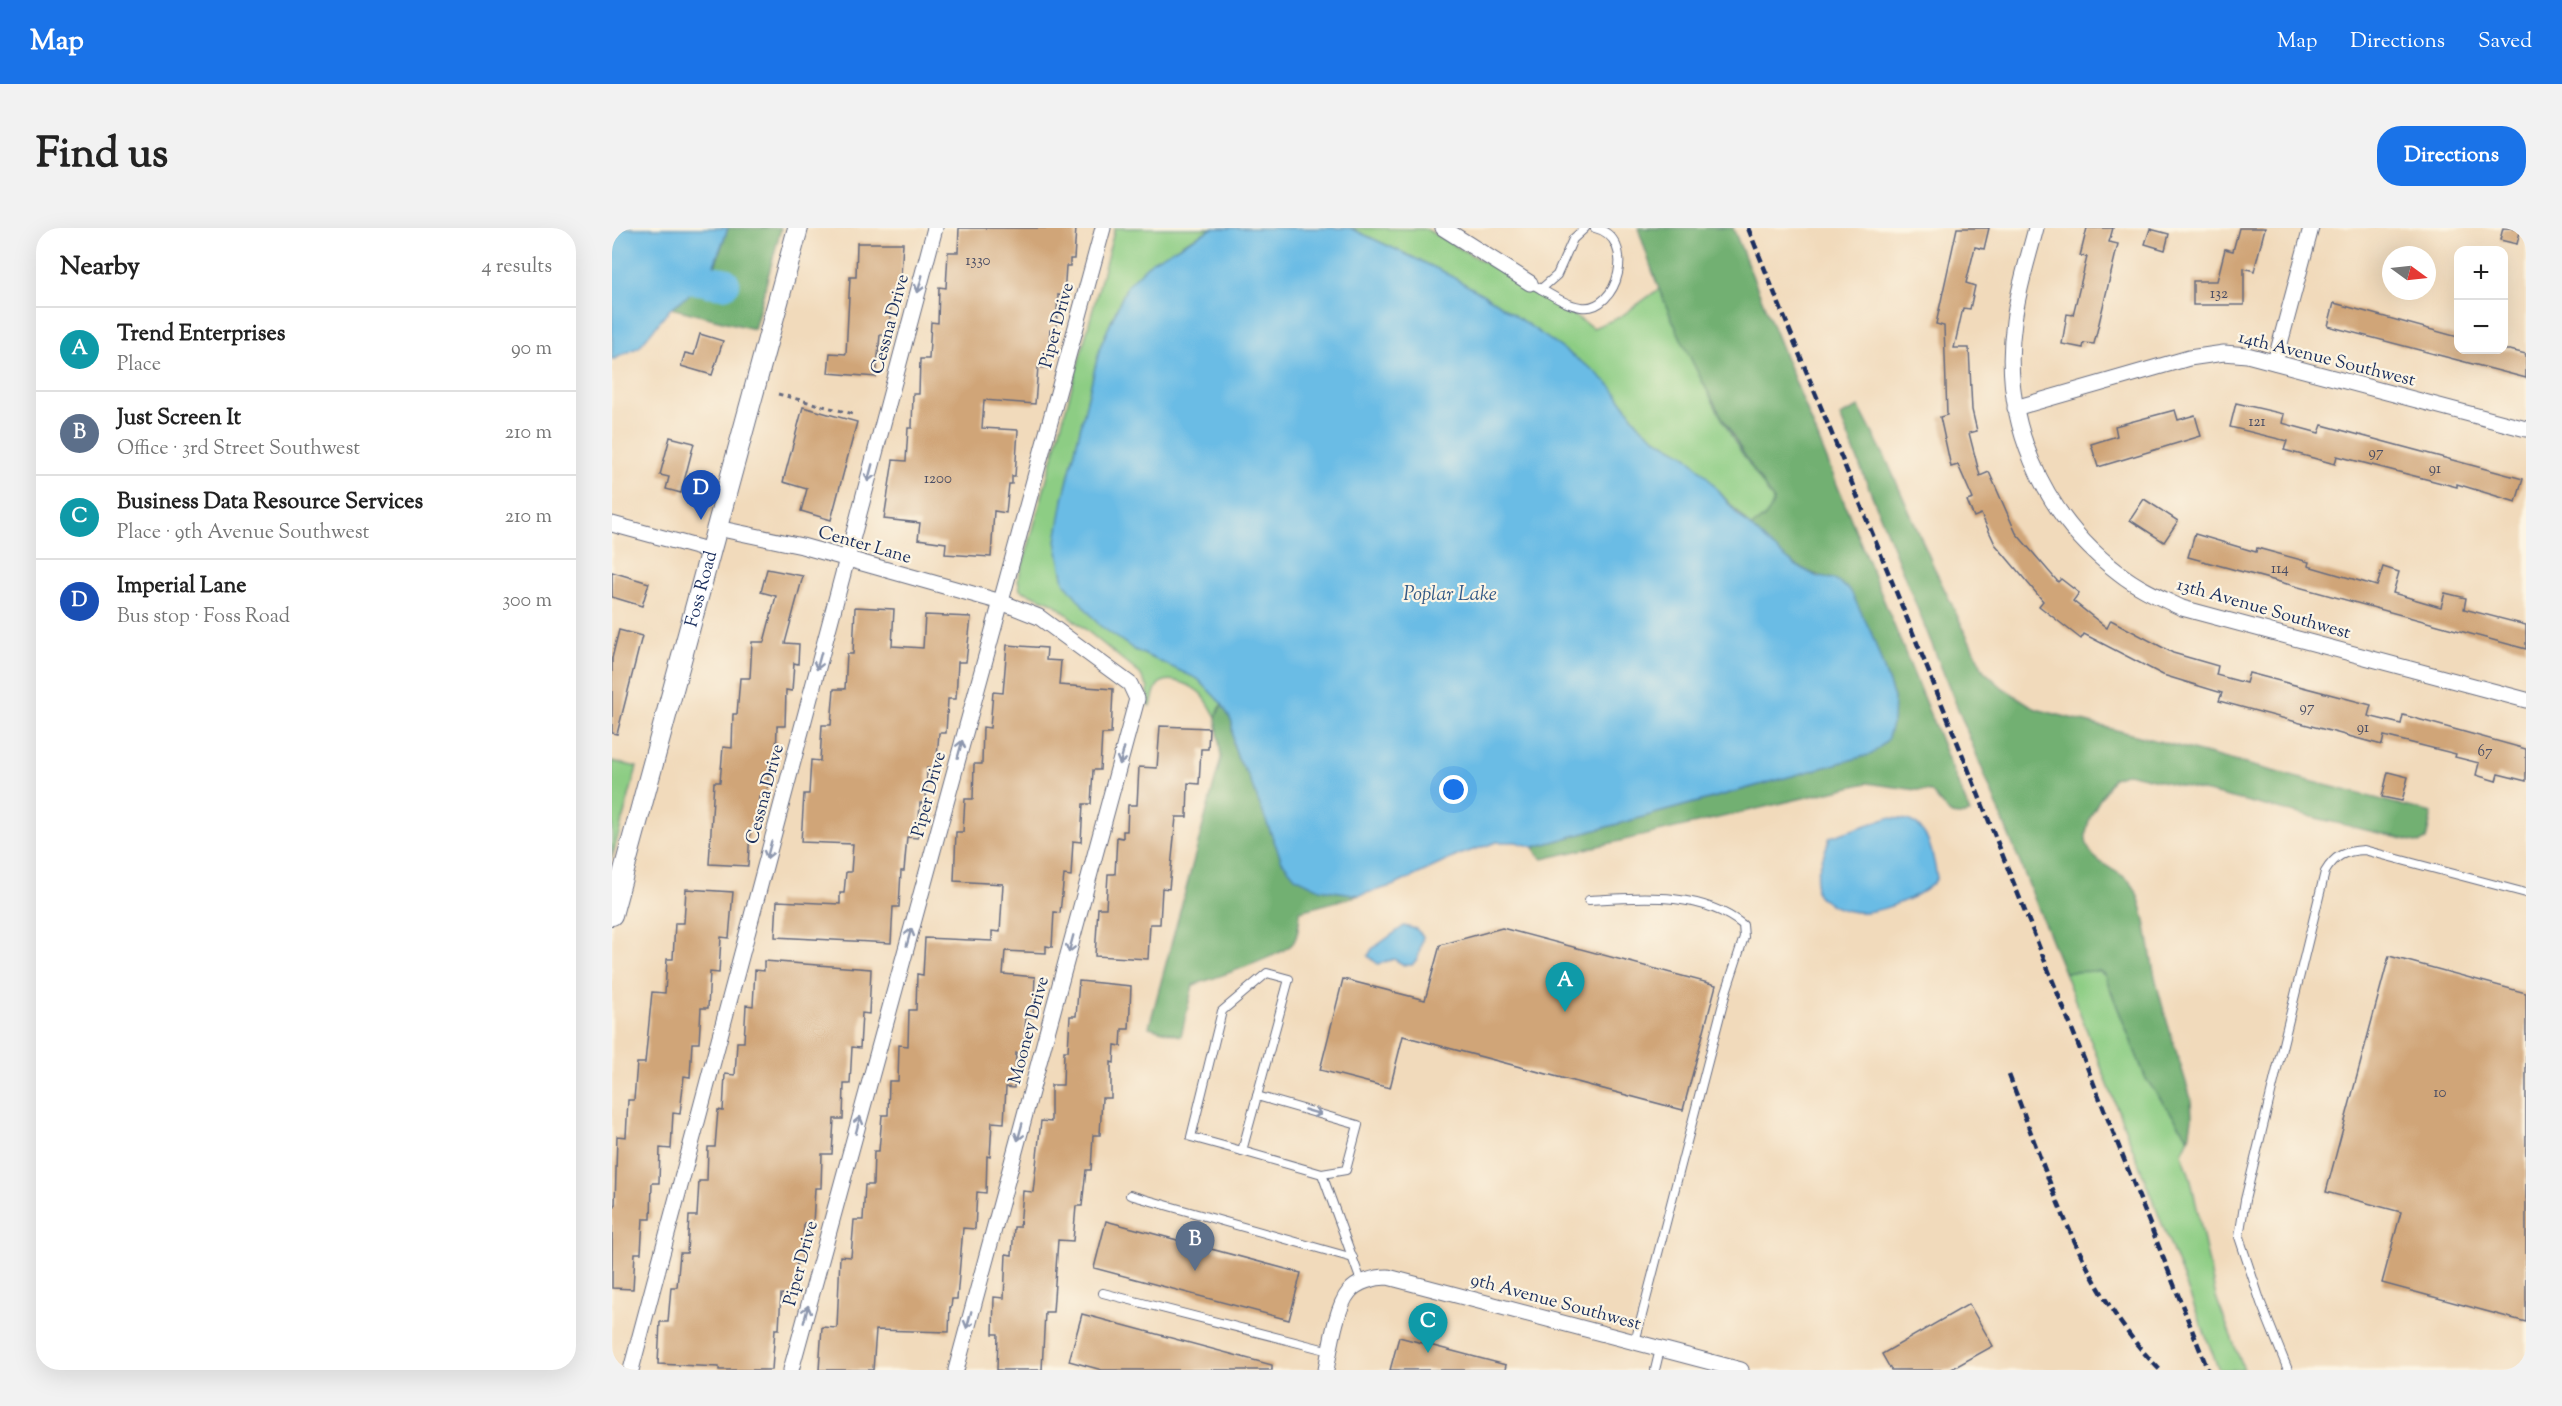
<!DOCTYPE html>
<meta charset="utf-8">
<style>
:root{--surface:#fff;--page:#f2f2f2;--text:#222;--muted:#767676;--line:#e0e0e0;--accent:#1a73e8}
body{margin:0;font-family:"Sorts Mill Goudy",serif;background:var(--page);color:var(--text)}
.controls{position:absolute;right:18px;top:18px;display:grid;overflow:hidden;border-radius:12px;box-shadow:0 6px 24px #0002}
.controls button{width:54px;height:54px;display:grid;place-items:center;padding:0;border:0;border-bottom:2px solid var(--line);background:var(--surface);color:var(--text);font:30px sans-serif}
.compass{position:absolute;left:1770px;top:18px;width:54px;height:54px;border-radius:50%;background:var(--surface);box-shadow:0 6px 24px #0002;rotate:105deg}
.you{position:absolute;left:842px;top:562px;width:21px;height:21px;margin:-15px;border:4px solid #fff;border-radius:50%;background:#1a73e8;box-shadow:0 0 0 9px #1a73e833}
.badge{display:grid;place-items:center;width:39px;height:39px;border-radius:50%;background:var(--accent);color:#fff;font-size:20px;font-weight:700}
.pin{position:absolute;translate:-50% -50px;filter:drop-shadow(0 2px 3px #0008)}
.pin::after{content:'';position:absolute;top:32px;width:21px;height:18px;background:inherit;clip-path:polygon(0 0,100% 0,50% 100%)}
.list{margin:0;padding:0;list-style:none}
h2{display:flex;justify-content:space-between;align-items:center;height:78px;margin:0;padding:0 24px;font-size:26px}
h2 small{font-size:20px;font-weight:400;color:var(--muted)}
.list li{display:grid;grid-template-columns:39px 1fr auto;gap:18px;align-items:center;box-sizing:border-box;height:84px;padding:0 24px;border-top:2px solid var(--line)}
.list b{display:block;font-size:22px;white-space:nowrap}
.list p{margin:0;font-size:20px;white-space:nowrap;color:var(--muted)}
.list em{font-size:20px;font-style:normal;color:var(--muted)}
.map{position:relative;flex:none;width:1914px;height:1142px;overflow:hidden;border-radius:24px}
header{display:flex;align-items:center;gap:36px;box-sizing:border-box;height:84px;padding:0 30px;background:var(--accent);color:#fff}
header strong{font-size:28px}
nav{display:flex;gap:33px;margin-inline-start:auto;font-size:21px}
.intro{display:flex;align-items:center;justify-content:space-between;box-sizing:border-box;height:144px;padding:0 36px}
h1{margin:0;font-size:42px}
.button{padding:15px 27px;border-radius:24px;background:var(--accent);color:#fff;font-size:21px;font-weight:700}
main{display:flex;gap:36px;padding:0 36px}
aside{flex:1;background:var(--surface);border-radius:24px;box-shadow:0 6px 24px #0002}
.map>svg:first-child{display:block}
</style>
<header>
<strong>Map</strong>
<nav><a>Map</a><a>Directions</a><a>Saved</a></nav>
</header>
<div class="intro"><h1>Find us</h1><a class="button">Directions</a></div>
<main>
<aside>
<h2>Nearby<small>4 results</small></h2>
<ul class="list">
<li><span class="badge" style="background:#0f9aa8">A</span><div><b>Trend Enterprises</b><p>Place</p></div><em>90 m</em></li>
<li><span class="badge" style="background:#5c6f8a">B</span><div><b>Just Screen It</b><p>Office · 3rd Street Southwest</p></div><em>210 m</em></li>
<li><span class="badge" style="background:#0f9aa8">C</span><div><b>Business Data Resource Services</b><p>Place · 9th Avenue Southwest</p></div><em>210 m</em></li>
<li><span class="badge" style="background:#1a4fb4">D</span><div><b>Imperial Lane</b><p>Bus stop · Foss Road</p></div><em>300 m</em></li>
</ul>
</aside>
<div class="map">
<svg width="1914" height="1142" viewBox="0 0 1914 1142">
<rect width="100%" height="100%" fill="#fcf5e5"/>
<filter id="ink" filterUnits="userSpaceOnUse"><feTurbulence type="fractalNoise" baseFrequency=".0167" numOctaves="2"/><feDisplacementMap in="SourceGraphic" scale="12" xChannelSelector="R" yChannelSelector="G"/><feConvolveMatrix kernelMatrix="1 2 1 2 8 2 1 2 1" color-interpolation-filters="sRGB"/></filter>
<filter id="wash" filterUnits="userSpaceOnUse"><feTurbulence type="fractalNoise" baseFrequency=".008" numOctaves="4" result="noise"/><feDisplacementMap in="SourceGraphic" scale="24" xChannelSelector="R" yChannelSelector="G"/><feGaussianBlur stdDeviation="1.35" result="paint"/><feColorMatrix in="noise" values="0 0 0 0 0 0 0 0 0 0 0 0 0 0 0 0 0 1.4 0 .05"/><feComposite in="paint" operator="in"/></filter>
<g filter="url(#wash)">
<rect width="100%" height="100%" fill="#f1dabb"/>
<!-- green -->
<g fill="#8dcd84" stroke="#547e71" stroke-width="1.5">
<path d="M503 0H601L570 16 515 58 488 119 451 272 523 422 586 451 610 476 604 489C600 482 596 474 591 468 583 459 559 446 547 456 542 460 541 472 539 478L536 477V460L528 446 441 375 408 362 406 351 416 320Z"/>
<path d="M738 0 814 1 938 72 981 100 1008 89 1047 61 1090 153 1122 213 1161 272C1160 286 1150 291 1139 299L1075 228 1043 210 1026 196 1012 176 981 142 882 73 832 44Z"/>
<path d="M0 533 25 539 0 630Z"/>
<path d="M1488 743 1493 748 1534 851 1577 910 1570 925 1579 952 1604 1069 1632 1142H1607L1452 744Z"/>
</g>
<!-- forest -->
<g fill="#72b072" stroke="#467068" stroke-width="1.5">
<path d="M116 0H169L142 101 59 80 99 50Z"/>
<path d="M1026 0H1121L1358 585 1347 587 1338 586 1319 564 1255 555 931 631 925 626 922 619 1260 526 1282 470 1259 404 1221 351C1188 346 1162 322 1139 299 1150 291 1160 286 1161 272 1117 205 1077 135 1047 61 1039 41 1033 20 1026 0Z"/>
<path d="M1247 179 1275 233 1325 346 1372 443 1391 460 1424 481 1820 585 1814 612 1808 615 1516 545 1501 550C1491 567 1472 591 1474 612 1478 640 1514 640 1524 663 1536 692 1537 726 1545 757 1554 795 1568 833 1579 871L1580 890 1577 910 1534 851 1493 748 1488 743 1452 744 1228 188Z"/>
<path d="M610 476 620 494 621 515 626 531 708 661 748 667 688 683C687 693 687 707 681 715 671 728 599 751 581 757L569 808 537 799 609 530 604 489Z"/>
</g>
<!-- water -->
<g fill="#6abce5" stroke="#4276a2" stroke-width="1.5">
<path d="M0 0H116L96 53 59 80 27 119 0 132Z"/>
<path d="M601 0H738L832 44 882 73 981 142 1000 159 1026 196 1043 210 1075 228 1095 249 1125 286 1157 316 1183 337 1206 349 1221 351 1238 362 1259 404 1282 470 1281 493 1275 512 1260 526 922 619 904 614H885L847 627 783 657 748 667 708 661 683 649 670 633 636 547 626 531 621 515 620 494 610 476 586 451 523 422 487 397 452 354 444 313 451 272 488 119 515 58 540 33Z"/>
<path d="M1276 590C1284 591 1293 590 1300 594 1318 602 1322 633 1325 650 1315 667 1273 682 1254 684 1241 685 1229 682 1218 676 1213 673 1206 670 1204 664 1201 651 1214 622 1218 609Z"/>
<path d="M792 698 804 701 811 708 806 730 800 737H792L782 731 766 736 756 728 760 721Z"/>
</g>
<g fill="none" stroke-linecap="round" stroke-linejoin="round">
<!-- river -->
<path stroke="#6abce5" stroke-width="32" d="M0 38 112 55 96 53"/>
</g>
<g id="blocks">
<!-- building -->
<g fill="#d0a578">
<path d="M347 0H464L462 31H458V38H454L452 68 446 67 444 102H438L435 140 426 139 423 176 372 172 370 200 406 202 403 248H400V256H397L394 285 382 283 379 329 333 326 334 315 306 311 308 295 272 291 281 232 294 233 296 200H300L301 166H307L308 131H317L319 94 326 95 327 59 334 60 336 24H346Z"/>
<path d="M1345 0H1377L1372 21 1363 19 1354 55 1363 58 1358 81 1351 80 1342 120H1357L1360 182 1365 203 1357 205 1368 248 1377 244 1404 305 1446 354 1449 351 1467 365 1461 373 1495 400 1499 392 1561 425 1606 438 1604 447 1634 455 1637 445 1759 477 1756 488 1789 496 1791 487 1914 521V553L1886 546 1884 553 1864 547 1867 535 1843 529 1844 526 1772 508 1770 517 1607 473 1610 465 1551 447 1472 406 1469 411 1427 378 1431 373 1383 316 1369 286 1362 289 1355 273 1361 271 1346 237 1339 239 1328 189 1335 187 1332 98 1324 96Z"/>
<path d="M1475 0H1501L1497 14 1506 16 1482 116 1472 115 1471 120 1450 116 1455 86 1461 87 1475 29 1468 28Z"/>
<path d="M1627 0H1653L1642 43 1632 40V77H1581V53H1605L1613 21 1621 23Z"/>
<path d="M1891 0H1909L1905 16 1888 12Z"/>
<path d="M1538 1 1557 6 1553 22 1533 16Z"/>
<path d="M245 15H291L288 63H280L277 107H268L264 149 216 145 218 125 234 126 238 49H244Z"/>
<path d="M1722 75 1846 109V122H1898L1914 126V150L1716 98Z"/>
<path d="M88 106 111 113 100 147 69 138 73 125 82 127Z"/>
<path d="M1624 175 1672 186 1670 195 1707 205 1710 197 1911 251 1904 274 1845 256V259L1725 228 1723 236 1672 222 1675 213 1618 199Z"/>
<path d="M191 179 245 194 219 292 189 283 195 261 171 254Z"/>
<path d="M1563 182 1566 192 1583 187 1589 208 1486 239 1479 216 1505 208 1503 198Z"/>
<path d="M58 209 82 215 69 265 54 261 57 249 48 247Z"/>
<path d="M1532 271 1566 293 1552 314 1518 292Z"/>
<path d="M1583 306 1644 324 1645 320 1697 334 1696 338 1765 358 1771 339 1787 344 1781 365 1829 379 1833 365 1854 370 1852 381 1914 397V421L1576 329Z"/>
<path d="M155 341 191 348 173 415 187 416 186 436 182 435 180 463 174 462 173 498H165L164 532 157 531 155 568H147L145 602H138L136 638 97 636 102 554H108L111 519 120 520 121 486H125L128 450H138L140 414H152L164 368 149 364Z"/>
<path d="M0 344 37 355 30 378 0 369Z"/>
<path d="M243 379 282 381 280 418 311 420 313 387 359 389 354 434H346L344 471H336L334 505H327L324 541 315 540 314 575H308L306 610 295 609 292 643H289L287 679H281L279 715 163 709 165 673 228 676V665H232L234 644H239L241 616 189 614 192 566H197L199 532 208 533 210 497H219L222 461H233L235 426H241Z"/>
<path d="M7 402 30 408 5 506 0 505V430Z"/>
<path d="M395 417 435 420 434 432 449 433 447 457 501 461 499 506H490L488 542H481L479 576H471L469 614 461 613 459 648 452 647 448 685 442 684 440 719 434 718V725L393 723 391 746 423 749 421 789H414L411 825H404L402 860 394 859 392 895 380 894 378 929 375 928 374 965 365 964 363 1001 351 1000 345 1071H340L339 1079H338L337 1104 264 1102 261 1142H207L210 1099 225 1100 228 1028 239 1029 242 992H251L253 957H261L262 923H267L270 887H276L277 853H286L287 817 296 818 297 782H304L305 746 311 747 313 710 380 713V703L388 704 391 656 342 653 344 604H351L353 571H361L362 536H370L371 499 378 500 381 464 391 465Z"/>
<path d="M548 498 597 500 596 521H589L587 556 576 555 575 589H564L557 661 550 660 548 696H538L536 731 483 728 486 680H494L496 646H503L505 609 511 610V603H515L516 577H525L527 539 545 540Z"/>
<path d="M1776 544 1796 549 1790 573 1770 569Z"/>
<path d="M74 661 121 664 117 710 109 709 107 745 98 744 96 780H89L87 815H80L78 849 72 848 68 886 61 885 59 921 48 920 47 955H40L39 991H31L29 1025H23L21 1061 0 1060V978H3L5 908 14 909 16 872H22L25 835H33L40 764 53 765 55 731H61L63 695H72Z"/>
<path d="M890 700 1104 757 1071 882 791 808 778 860 708 842 731 751 813 772 828 717Z"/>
<path d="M1777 728 1914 765V1094L1770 1055 1789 984 1714 964Z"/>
<path d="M152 733 259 741 257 786 250 785 248 820 240 819 238 856H232L231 891H222L220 926H210L209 960H203L201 996 192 995 190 1032H185L182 1067 169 1066 167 1101H163L160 1142H107V1139L46 1136 48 1094H56L59 1059H65L68 1025H75L77 988H85L87 953H95L96 919H103L106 882 111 883 113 846 123 847 125 814H132L134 777 141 778 143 742 152 743Z"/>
<path d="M467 753 519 758 517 801H510L509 818 503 817 502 835 499 834V870H490L488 907H481L479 942H474L470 978H464L461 1013 446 1012 441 1084H433L430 1142H385L386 1106H381L382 1069 392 1070 394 1026 400 1027 402 999H408L411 963 421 964 429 893 439 894V857H451L452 823H456L458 788H464Z"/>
<path d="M494 993 689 1045 677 1092 482 1040Z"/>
<path d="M1357 1076 1381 1118 1338 1142H1279L1270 1126Z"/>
<path d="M470 1086 660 1137V1142H490L457 1133Z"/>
<path d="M787 1109 894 1137 893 1142H778Z"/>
</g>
</g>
</g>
<g filter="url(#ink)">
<use href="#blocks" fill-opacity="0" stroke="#666b7f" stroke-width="1.5"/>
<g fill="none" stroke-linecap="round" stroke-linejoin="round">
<defs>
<g id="service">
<path d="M918 55C934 63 952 77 969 79 1006 85 1026 10 983 0"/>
<path d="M929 61 945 47 961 11 973 0"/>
<path d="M977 672C1029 669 1089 663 1131 697L1132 709 1114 764 1023 1114"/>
<path d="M655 745 677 751 630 923 579 909 610 783Z"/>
<path d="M630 923 710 946 734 942 746 897 645 868"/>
<path d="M710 946 750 1056"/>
<path d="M518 967 741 1030"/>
<path d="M491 1065 718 1123"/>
<path d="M1043 1142 1048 1121"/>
<path d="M1676 1142 1649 1075 1627 1009 1633 972 1713 644C1723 627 1733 623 1752 622L1914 665"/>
</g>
<g id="minor">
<path d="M831 0 918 55"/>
<path d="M1424 0C1416 31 1406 61 1402 93 1388 190 1429 286 1507 345 1526 360 1549 370 1570 380L1914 472"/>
<path d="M1663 134 1699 0"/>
<path d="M1403 180 1577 130 1612 125 1635 127 1914 201"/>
<path d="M0 296 99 323"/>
<path d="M105 300 190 318 389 374 427 389 518 456 525 471 344 1142"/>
<path d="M19 1142 323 0"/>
<path d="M179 1142 491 0"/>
<path d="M714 1142C718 1122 724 1079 737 1064 745 1054 763 1049 776 1049L1129 1142"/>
</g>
<g id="tertiary">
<path id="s1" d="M0 687 186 0"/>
</g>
</defs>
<!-- service casing -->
<use href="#service" stroke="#666b7f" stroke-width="10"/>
<!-- minor casing -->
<use href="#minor" stroke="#666b7f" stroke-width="17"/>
<!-- tertiary casing -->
<use href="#tertiary" stroke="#666b7f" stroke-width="22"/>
<!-- path -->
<path stroke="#666b7f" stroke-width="3" stroke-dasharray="4.5 4.5" stroke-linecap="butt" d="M166 166 241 186"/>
<!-- service -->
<use href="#service" stroke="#fff" stroke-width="8"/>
<!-- minor -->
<use href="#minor" stroke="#fff" stroke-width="15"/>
<!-- tertiary -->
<use href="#tertiary" stroke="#fff" stroke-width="20"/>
<!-- rail -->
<g stroke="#1b2f5e" stroke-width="4.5" stroke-dasharray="9 4.5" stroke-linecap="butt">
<path d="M1136 0 1353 533 1596 1142"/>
<path d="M1397 847C1437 949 1469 1062 1548 1142"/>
</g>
</g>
<!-- one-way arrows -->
<defs><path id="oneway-shaft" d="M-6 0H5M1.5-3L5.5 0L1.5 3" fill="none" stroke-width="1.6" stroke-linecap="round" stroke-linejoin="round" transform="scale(1.5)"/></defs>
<g stroke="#8d97ae">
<use href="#oneway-shaft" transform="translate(308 56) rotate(105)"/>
<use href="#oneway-shaft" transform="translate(258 245) rotate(105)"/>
<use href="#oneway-shaft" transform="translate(207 433) rotate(105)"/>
<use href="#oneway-shaft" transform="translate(348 521) rotate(-75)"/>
<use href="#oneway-shaft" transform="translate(510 528) rotate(105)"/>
<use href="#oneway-shaft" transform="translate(157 622) rotate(105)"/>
<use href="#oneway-shaft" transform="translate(297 709) rotate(-75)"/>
<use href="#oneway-shaft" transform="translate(459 716) rotate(105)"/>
<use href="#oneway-shaft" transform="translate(701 884) rotate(16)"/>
<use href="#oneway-shaft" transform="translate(246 897) rotate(-75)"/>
<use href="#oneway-shaft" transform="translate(408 904) rotate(105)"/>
<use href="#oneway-shaft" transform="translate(194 1086) rotate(-75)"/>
<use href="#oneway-shaft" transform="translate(357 1092) rotate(105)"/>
</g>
</g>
<g text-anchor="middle" stroke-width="4.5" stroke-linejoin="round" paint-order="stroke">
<!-- number labels -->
<g font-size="15" fill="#484c64">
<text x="366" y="37">1330</text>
<text x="1607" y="70">132</text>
<text x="1645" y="198">121</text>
<text x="1764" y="229">97</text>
<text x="1823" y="245">91</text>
<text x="326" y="255">1200</text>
<text x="1668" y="345">114</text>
<text x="1695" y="484">97</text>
<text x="1751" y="504">91</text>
<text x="1873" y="528">67</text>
<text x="1828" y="869">10</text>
</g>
<!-- street labels -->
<g font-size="18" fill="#1b2f5e" stroke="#fcf5e5">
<text transform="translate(277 96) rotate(-75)" y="6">Cessna Drive</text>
<text transform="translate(444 97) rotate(-75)" y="6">Piper Drive</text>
<text transform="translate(1715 130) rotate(14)" y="6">14th Avenue Southwest</text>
<text transform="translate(253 316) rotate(16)" y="6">Center Lane</text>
<text dy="6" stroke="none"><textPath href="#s1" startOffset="338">Foss Road</textPath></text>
<text transform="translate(1652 380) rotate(16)" y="6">13th Avenue Southwest</text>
<text transform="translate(152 566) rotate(-75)" y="6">Cessna Drive</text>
<text transform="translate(316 566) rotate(-75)" y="6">Piper Drive</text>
<text transform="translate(416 802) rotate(-75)" y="6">Mooney Drive</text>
<text transform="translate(188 1035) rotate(-75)" y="6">Piper Drive</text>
<text transform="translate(944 1073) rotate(15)" y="6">9th Avenue Southwest</text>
</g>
<!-- water labels -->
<g font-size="20" font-style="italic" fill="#335986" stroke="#fcf5e5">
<text x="838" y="372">Poplar Lake</text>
</g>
</g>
</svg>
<div class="controls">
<button>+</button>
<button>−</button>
</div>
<svg class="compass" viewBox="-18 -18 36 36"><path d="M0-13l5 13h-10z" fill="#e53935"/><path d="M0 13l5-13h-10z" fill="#767676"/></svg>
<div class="you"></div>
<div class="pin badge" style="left:953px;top:784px;background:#0f9aa8">A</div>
<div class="pin badge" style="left:583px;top:1043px;background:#5c6f8a">B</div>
<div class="pin badge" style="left:816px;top:1125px;background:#0f9aa8">C</div>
<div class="pin badge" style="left:89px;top:292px;background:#1a4fb4">D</div>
</div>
</main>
